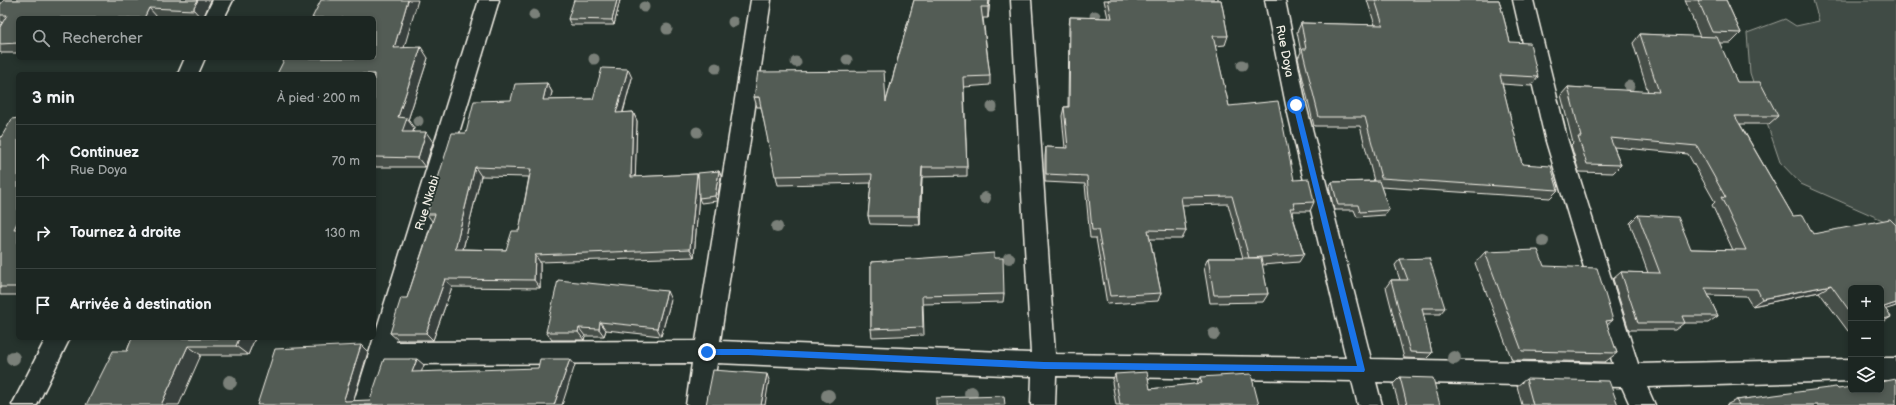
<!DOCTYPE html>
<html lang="fr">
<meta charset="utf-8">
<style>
:root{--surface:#1c2622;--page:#29322f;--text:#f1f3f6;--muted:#a0a5a5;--line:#3a4340}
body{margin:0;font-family:"Balsamiq Sans",sans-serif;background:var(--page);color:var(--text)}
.controls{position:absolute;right:12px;bottom:12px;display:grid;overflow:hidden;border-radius:6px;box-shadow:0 2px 6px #0003}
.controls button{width:36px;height:36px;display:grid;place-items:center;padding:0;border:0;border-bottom:1px solid var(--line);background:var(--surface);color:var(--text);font:20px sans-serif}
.stop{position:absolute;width:12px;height:12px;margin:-9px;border:3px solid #1a73e8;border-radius:50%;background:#fff}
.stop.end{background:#1a73e8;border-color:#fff;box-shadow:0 1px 4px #0008}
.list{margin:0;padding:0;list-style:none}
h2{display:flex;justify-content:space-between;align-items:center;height:52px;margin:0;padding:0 16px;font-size:17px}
h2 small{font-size:13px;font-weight:400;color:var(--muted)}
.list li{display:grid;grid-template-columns:26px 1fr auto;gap:12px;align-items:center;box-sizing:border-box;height:72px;padding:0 16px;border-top:1px solid var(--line)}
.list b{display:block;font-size:15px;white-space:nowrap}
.list p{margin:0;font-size:13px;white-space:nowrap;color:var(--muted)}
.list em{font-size:13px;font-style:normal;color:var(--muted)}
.icon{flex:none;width:22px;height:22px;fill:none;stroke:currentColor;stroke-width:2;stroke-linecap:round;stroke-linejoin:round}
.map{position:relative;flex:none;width:1896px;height:405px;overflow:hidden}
.search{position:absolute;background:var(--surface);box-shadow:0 2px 6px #0003;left:16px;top:16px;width:360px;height:44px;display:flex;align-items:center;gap:10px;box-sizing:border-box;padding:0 14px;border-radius:6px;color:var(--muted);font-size:15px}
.panel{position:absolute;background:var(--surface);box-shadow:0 2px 6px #0003;left:16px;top:72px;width:360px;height:268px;border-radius:6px}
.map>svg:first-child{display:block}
</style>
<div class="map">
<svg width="1896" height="405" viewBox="0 0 1896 405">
<rect width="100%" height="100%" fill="#26332d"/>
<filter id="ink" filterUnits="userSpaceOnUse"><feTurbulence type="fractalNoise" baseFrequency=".025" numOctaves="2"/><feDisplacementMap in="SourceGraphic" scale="8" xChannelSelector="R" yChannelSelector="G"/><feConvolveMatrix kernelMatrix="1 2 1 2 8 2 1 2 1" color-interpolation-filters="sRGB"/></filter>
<g filter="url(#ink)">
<!-- green -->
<path fill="#414b45" stroke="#9a9e96" d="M1813 0H1896V226L1801 184 1780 162 1750 73 1747 33 1785 19 1796 26 1819 21Z"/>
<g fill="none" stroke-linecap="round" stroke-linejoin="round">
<defs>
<g id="street">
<path d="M213 0H233L224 18H204Z"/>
<path d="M479 0H499L396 342 696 341 751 0H771L720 341 1031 353 1011 0H1031L1055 354 1346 358 1286 105 1265 0H1285L1306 105 1371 359 1613 364 1545 138 1513 0H1533L1567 138 1638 364 1851 359V381L1647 387 1655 405H1630L1622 387 1376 382 1382 405H1358L1352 381 1056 376 1055 405H1031L1032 376 717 363 710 405H686L692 363 390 364 377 405H353Z"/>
<path d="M185 58H205L198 74H178Z"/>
<path d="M46 338H70L37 405H12Z"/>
<rect x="1881" y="358" width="15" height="22"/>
</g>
</defs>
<!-- street casing -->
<use href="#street" stroke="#f4f1e8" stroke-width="3"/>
<!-- street -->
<use href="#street" fill="#26332d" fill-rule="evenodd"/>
</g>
<!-- trees -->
<g fill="#7a8079">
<circle cx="644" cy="7" r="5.5"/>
<circle cx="534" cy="15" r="5.5"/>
<circle cx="1095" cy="16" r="5.5"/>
<circle cx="733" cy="22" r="5.5"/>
<circle cx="667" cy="29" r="5.5"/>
<circle cx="594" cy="59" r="5.5"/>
<circle cx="847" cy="60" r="5.5"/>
<circle cx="796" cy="62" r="5.5"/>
<circle cx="1242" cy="65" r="5.5"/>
<circle cx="716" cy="68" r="5.5"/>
<circle cx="1629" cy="86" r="5.5"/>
<circle cx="992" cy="107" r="5.5"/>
<circle cx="418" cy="121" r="5.5"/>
<circle cx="697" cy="132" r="5.5"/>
<circle cx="985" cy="198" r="6"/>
<circle cx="777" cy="227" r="6"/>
<circle cx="1543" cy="241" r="6"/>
<circle cx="1009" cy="258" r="6"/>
<circle cx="1214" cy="334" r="6"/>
<circle cx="13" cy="358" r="7"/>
<circle cx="1454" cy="358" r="7"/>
<circle cx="230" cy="382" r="7"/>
<circle cx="971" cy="393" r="7"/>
<circle cx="828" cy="396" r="7"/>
</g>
<!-- wall -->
<g fill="#474f49" stroke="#f4f1e8" fill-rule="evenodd">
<path d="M4 0H211L203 18H18V53H1L0 52V27L3 23 0 21V5Z"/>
<path d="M620 0 614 25H571L568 19Z"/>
<path d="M914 0H990L988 18H983L990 76V85L964 87 967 167V176L922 177 920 225 870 224 868 216 871 183 778 185 761 107H757L754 97 886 101Z"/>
<path d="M1104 0H1221L1228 36 1225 45 1215 46 1229 106 1314 202 1310 211H1293L1292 213 1304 254 1299 262 1262 265 1268 294 1263 302 1210 303 1204 267 1208 258H1243L1228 204 1182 205 1186 231 1182 239H1150L1161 293 1158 301 1107 304 1096 238H1090L1085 184 1045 182V156L1046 147 1065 148 1062 116 1064 107H1068L1069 26 1070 17 1108 18Z"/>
<path d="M1367 0H1499L1510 42 1538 77 1531 86 1502 84 1522 164 1558 190 1550 198 1381 187 1389 210 1385 215 1357 217 1354 210H1334L1329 187 1332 182 1374 181 1360 126H1314L1298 58 1301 52 1297 32 1301 23 1375 25Z"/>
<path d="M1685 0H1726L1741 33 1731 43H1719L1737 82 1778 116 1769 124H1740L1793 216 1813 234 1896 225V306L1885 309 1891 317 1881 323V288H1851V330L1848 331 1819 292 1752 306 1746 296 1708 295 1718 316 1708 323H1684L1675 330H1629L1613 279 1621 272 1648 273 1630 223 1638 215 1691 249 1733 250 1712 205 1715 202 1688 154 1614 147 1621 165 1613 173 1579 172 1571 145 1573 143 1561 95 1568 87 1648 92 1633 43 1640 34 1700 37Z"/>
<path d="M428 58 408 120 414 128 413 132 433 142 425 167H374V74Z"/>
<path d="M632 78 623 113 633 112 637 121 635 177 697 174 699 179 719 171 721 176 717 201 701 203 699 198V194L694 257 540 262V288L452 287 433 340H398L390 333 407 298 432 221 427 214 466 133 511 100 547 83 552 92 550 100 593 99ZM481 176 529 177 519 231 506 250 463 249Z"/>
<path d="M18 118V295H0V139Z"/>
<path d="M1485 252 1544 266 1613 320 1607 325 1617 353 1605 362 1512 360 1475 263Z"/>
<path d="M994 258 1004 294 1003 302 923 304 924 335 872 337 871 329V262Z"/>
<path d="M1400 259 1445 308 1440 314H1423L1432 353 1426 359 1404 358 1386 287 1391 280H1400L1395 265Z"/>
<path d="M671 300 661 336 606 330 604 336H585L584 340H552L546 332Z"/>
<path d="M132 338H255L248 355H201L127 351Z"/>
<path d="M1115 374 1150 389 1196 384 1200 377 1259 405H1116L1112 382Z"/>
<path d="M1400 377 1440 405H1399L1393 384Z"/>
<path d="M1526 379 1618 405H1522L1517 386Z"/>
<path d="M1838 389 1896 405H1726L1736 400Z"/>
</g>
<!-- shaded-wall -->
<g fill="#39403c" stroke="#f4f1e8">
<path d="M198 0H211L203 18H201L194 10V7Z"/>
<path d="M408 0H418L401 58 394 48Z"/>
<path d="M617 0H620L614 25 612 20Z"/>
<path d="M989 0H990L988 18V7Z"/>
<path d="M149 8 158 18H144Z"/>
<path d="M421 47 428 58 408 120 414 128 410 142 402 132 398 117Z"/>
<path d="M628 69 632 78 620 122 616 113Z"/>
<path d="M547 83 552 92 548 109 543 100Z"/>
<path d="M633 112 637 121 635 186 631 177Z"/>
<path d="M426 132 433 142 425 167 418 158Z"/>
<path d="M475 167 481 176 461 257 455 249Z"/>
<path d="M922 167V177L920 225 919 216Z"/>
<path d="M719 171 721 176 717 201 715 196Z"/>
<path d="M697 174 700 182 694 257 690 249Z"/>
<path d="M18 221V231L14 229Z"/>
<path d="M535 255 540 262V288L534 280Z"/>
<path d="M445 279 452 287 433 340 426 333Z"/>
<path d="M1831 285 1819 292 1752 306 1762 299Z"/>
<path d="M667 291 671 300 661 336 657 328Z"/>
<path d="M1896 303V306L1881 311 1884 307Z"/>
<path d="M600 322 606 330 604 336 599 329Z"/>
<path d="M579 328 585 336 584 340 578 332Z"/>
<path d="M239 338H255L248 355 236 346Z"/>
<path d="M361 345 368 352 352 405 345 401 344 399Z"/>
<path d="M188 346 201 355 179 405H161Z"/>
<path d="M417 359 424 365 419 378 412 372Z"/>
<path d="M570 359 575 365 562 405H554Z"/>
<path d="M767 374 769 380 765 405H761Z"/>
</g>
<!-- building -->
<g fill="#525c55" stroke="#f4f1e8" fill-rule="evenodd">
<path d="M4 0H198L194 7V10L149 8 144 18H18V43L0 44V27L7 15H0V5Z"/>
<path d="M321 0H408L394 48 421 47 398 117 407 118 402 132H426L418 158 374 157V74H277L285 58H374V18H312Z"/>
<path d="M574 0H617L612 20 568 19Z"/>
<path d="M914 0H989L988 7H981L990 76 963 77 967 167H922L919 216H868L872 174 775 176 759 97H754L758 72 884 71 886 102Z"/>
<path d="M1108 0H1221L1228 36H1213L1229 106 1278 101 1294 180 1309 179 1314 202 1293 203 1295 208H1290L1304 254 1249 258 1232 196 1181 197 1186 231 1148 230 1161 293 1110 296 1098 230H1092L1087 176 1046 174V147L1068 148 1064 107H1069L1070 17 1112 18Z"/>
<path d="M1375 0H1499L1510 42 1530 43 1538 77 1500 75 1522 164 1551 166 1558 190 1381 178 1365 117H1319L1302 49H1306L1301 23 1383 25Z"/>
<path d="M1698 0H1726L1741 33 1712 32Z"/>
<path d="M1640 34 1717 37 1737 82H1760L1778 116H1735L1793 216 1803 215 1813 234 1890 219 1896 225V303L1884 307 1891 317 1881 320V288H1851V313L1831 285 1762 299 1757 289 1705 288 1718 316H1682L1685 323H1638L1621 272 1660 273 1638 215 1678 217 1691 249 1746 250 1721 197 1726 198 1697 146 1610 138 1621 165 1587 164 1578 137H1581L1568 87 1659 92Z"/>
<path d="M602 68 628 69 616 113 633 112 631 177 697 174 690 249 535 255 534 280 445 279 426 333H390L401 298H407L435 214H427L452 133H466L474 101 511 100 515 84 547 83 543 100 593 99ZM475 167 531 169 519 231H512L506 250 455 249Z"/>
<path d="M18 118V221L14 229H18V287H0V139L12 119Z"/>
<path d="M719 171 715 196 699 198 698 173Z"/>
<path d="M1379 181 1389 210 1360 212 1358 205H1338L1332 182Z"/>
<path d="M1538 250 1544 266 1597 268 1613 320 1606 321 1617 353 1522 351 1485 252Z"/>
<path d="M994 253V258H1003L1004 294 922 296 923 327 871 329V262Z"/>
<path d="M1208 258H1261L1268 294 1214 295Z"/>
<path d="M1429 258 1445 308H1422L1432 353 1410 352 1391 280H1408L1400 259Z"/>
<path d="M558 280 667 291 657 328 600 322 599 329 579 328 578 332H546Z"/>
<path d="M132 338H239L236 346H188L161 405H86L113 351H127Z"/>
<path d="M361 345 344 399 345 401 370 400 384 359H417L412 372 538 368 540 359H570L554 405H257L275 349Z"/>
<path d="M713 370 767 374 761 405H706Z"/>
<path d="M1147 372 1150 389 1202 383 1200 377 1251 374 1259 405H1120L1115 374Z"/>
<path d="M1400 377 1433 378 1440 405H1407Z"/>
<path d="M1526 379 1609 381 1618 405H1533Z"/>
<path d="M1896 379V405H1739L1736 400 1836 387 1838 389 1851 387V390H1881V382Z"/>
<path d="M1004 396 1005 405H936V398Z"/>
</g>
</g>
<!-- route -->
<path fill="#1a73e8" d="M1296 102 1299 105 1365 370 1364 372 1044 369 748 355H707L703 352 707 349H748L1044 362 1357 366 1293 105Z"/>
<g text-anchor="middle" stroke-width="3.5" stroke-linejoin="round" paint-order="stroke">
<!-- street labels -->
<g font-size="12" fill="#f4f1e8" stroke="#26332d">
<text transform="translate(1285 51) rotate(79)" y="4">Rue Doya</text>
<text transform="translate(427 203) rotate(-73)" y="4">Rue Nkabi</text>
</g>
</g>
</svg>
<div class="controls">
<button>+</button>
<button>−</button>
<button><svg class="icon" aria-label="layers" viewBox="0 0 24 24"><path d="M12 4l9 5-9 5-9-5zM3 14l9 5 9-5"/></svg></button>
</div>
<div class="stop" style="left:1296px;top:105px"></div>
<div class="stop end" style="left:707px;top:352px"></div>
<div class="search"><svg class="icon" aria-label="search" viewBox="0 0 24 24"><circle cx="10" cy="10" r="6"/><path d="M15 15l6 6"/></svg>Rechercher</div>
<section class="panel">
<h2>3 min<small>À pied · 200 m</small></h2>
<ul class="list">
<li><svg class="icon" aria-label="ahead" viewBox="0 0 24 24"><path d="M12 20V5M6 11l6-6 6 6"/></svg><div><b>Continuez</b><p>Rue Doya</p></div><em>70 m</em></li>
<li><svg class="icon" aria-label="right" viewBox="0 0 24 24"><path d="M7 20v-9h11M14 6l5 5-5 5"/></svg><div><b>Tournez à droite</b></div><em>130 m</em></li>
<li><svg class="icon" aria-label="arrive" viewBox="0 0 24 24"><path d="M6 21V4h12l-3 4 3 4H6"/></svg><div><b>Arrivée à destination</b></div></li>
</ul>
</section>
</div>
